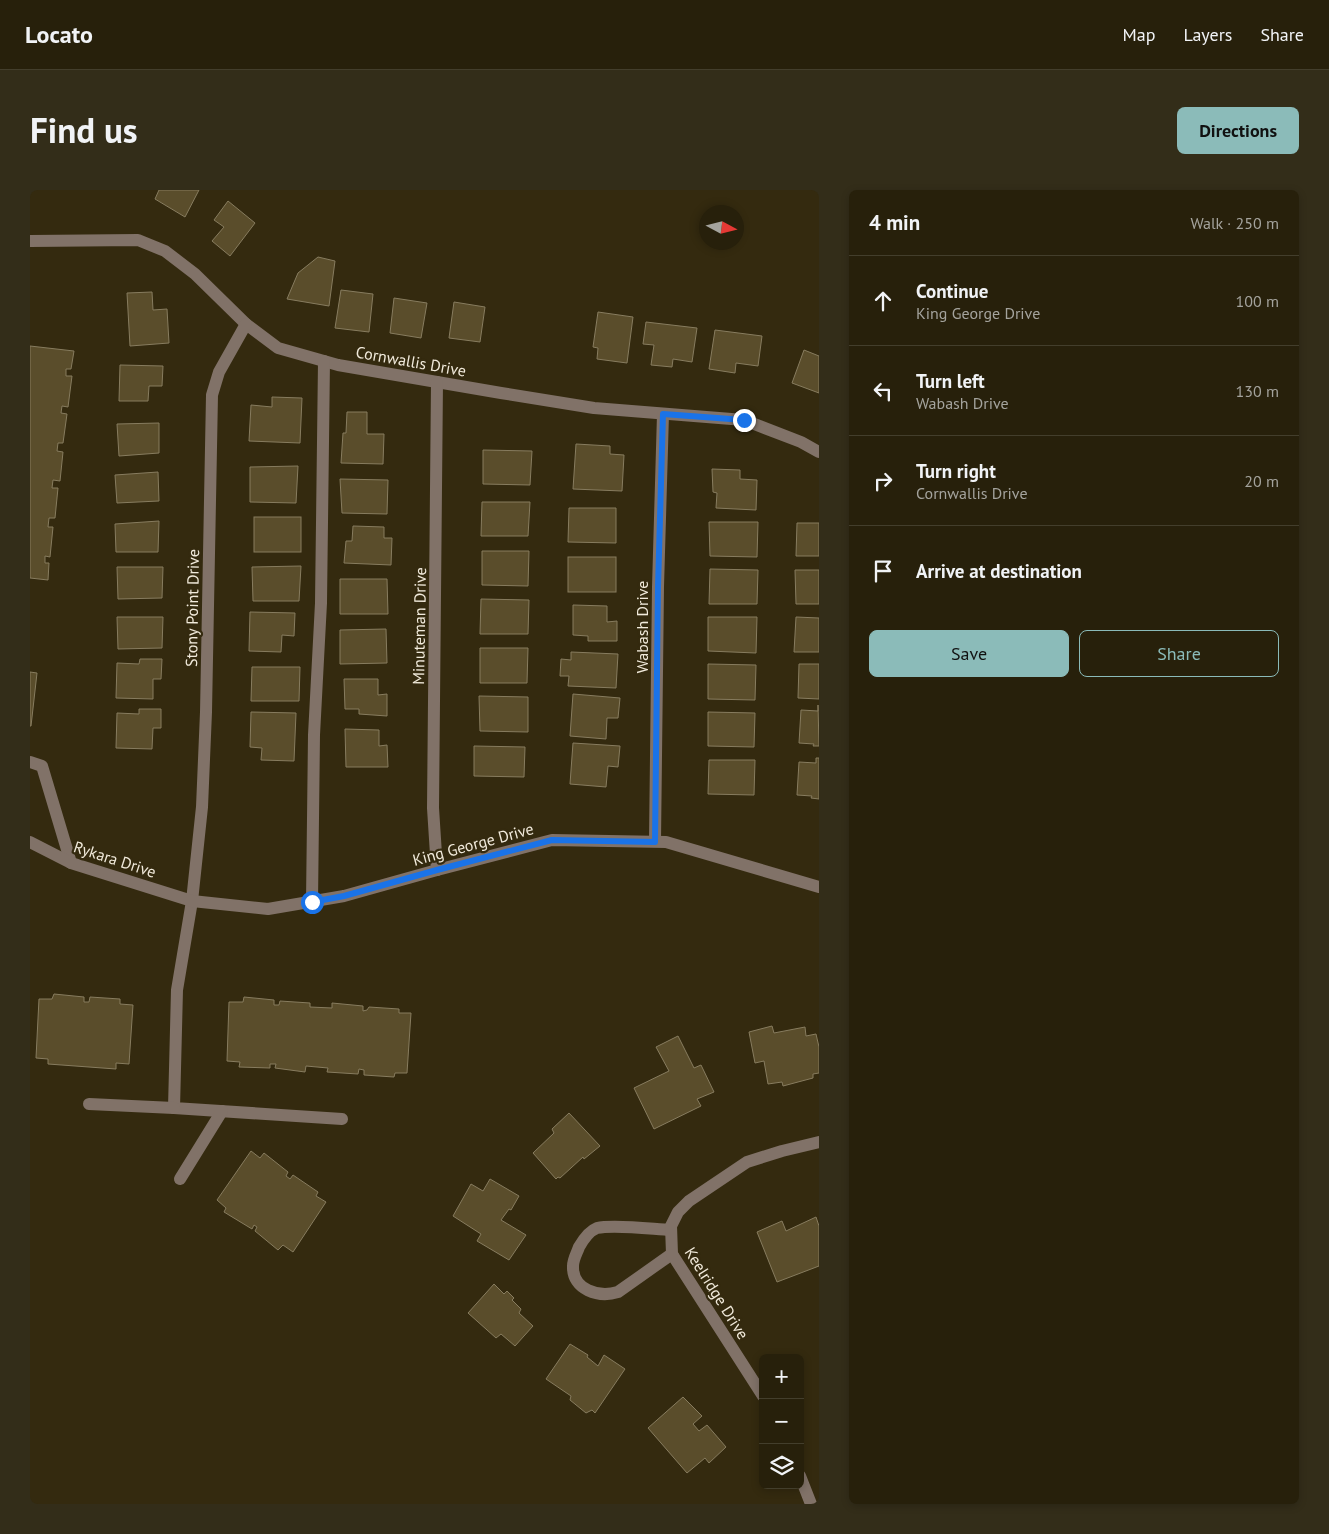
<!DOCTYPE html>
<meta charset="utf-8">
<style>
:root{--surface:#27200b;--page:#332d19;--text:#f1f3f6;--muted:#a4a39d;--line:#433e2c;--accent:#8bbbb9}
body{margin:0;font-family:"PT Sans",sans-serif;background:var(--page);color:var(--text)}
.controls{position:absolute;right:15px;bottom:15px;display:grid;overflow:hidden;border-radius:8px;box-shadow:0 2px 8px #0003}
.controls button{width:45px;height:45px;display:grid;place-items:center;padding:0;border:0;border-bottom:1px solid var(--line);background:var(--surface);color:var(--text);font:25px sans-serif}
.compass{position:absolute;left:669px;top:15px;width:45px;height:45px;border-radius:50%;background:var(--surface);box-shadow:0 2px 8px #0003;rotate:97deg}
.stop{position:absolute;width:15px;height:15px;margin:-11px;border:4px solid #1a73e8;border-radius:50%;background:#fff}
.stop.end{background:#1a73e8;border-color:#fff;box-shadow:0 1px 5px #0008}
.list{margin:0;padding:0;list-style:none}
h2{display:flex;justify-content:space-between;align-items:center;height:65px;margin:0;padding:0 20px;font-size:21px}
h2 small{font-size:16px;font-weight:400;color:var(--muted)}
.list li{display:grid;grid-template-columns:32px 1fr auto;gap:15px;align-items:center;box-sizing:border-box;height:90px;padding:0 20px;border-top:1px solid var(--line)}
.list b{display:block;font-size:19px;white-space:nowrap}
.list p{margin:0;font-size:16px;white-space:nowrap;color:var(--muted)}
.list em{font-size:16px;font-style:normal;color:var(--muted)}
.actions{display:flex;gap:10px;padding:15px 20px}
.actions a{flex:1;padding:11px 0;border:1px solid var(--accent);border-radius:8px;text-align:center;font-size:18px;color:var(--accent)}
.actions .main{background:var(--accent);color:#111}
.icon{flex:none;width:28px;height:28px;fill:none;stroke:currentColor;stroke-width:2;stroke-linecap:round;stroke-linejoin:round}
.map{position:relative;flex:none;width:789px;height:1314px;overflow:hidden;border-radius:8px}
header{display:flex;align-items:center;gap:30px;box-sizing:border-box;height:70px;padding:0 25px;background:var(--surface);border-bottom:1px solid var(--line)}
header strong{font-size:24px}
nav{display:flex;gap:28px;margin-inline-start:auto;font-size:18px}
.intro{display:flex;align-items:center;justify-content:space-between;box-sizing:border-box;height:120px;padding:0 30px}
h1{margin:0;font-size:35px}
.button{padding:12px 22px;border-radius:8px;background:var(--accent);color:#111;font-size:18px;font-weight:700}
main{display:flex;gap:30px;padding:0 30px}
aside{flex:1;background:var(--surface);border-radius:8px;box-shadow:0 2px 8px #0003}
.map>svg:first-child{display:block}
</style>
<header>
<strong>Locato</strong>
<nav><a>Map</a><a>Layers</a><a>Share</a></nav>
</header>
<div class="intro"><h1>Find us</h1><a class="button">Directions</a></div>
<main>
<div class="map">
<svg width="789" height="1314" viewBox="0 0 789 1314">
<rect width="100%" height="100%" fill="#342a0f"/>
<!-- building -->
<g fill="#5a4d2b" stroke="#877c5f">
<path d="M129 0H169L155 27 125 9Z"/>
<path d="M198 11 225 33 200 66 182 51 194 37 184 30Z"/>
<path d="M288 67 305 71 299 116 257 109 268 83Z"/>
<path d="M311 100 343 104 339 142 305 138Z"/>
<path d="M122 102 123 120 137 119 139 153 100 156 97 103Z"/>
<path d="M364 108 397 113 391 148 360 143Z"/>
<path d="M424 112 455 117 450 152 419 148Z"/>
<path d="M568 122 603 127 597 173 567 169 568 158 563 157Z"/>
<path d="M616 132 667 138 662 172 643 169 642 177 621 175 624 155 613 154Z"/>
<path d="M685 140 732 146 728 176 706 173 705 183 679 179Z"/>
<path d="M0 156 44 161 41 179H36V186H42L38 217 32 216 31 223 37 224 33 253H28L27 261 33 262 30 291 23 290 22 298H28L25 328H19L18 337H23L20 367 15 366V373H19L18 390 0 388Z"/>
<path d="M774 160 789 166V203L762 193Z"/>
<path d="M90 175 133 176 132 196H119L118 211H89Z"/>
<path d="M242 207 272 208 270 253 219 251 221 215 242 217Z"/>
<path d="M317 222H337V244H354L353 274 311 273 313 243H316Z"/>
<path d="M129 233V263L89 266 87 234Z"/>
<path d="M546 254 580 256V264L594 265 592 301 543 299Z"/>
<path d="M453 260 502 261 500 295 453 294Z"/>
<path d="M268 276 266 313 220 312V277Z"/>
<path d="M682 279 710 280V289L727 290 726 320 686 318 687 303 683 302Z"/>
<path d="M128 282 129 311 87 313 85 285Z"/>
<path d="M310 289 358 290 357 324 312 323Z"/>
<path d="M452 312H500L498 346H451Z"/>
<path d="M539 318H586V353L538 352Z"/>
<rect x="224" y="327" width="47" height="35"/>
<path d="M129 331 128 362H86L85 334Z"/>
<path d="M679 332H728L727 367 680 366Z"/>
<path d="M767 333H789V366H766Z"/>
<path d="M323 336 354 337V348H362L361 375 314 373 316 351H322Z"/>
<path d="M452 361H499L498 396 452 395Z"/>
<rect x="538" y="367" width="48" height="35"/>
<path d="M271 376 269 411H223L222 377Z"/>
<path d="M87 377H133L132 408 88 409Z"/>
<path d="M680 379 728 380 727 414H679Z"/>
<path d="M765 380H789V414H766Z"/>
<path d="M310 389H357L358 424H310Z"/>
<path d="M451 409 499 410 498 444H450Z"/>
<path d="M543 415 577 416V432L587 431V451H558V446L543 445Z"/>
<path d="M220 422 265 423 264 446 252 445 251 462 219 461Z"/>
<path d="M87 427H133L132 458 88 459Z"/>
<path d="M678 427H727L726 463 678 461Z"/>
<path d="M766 427 789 428V462H764Z"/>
<path d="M356 439 357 473 310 474V440Z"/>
<path d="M450 458H498L497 493H450Z"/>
<path d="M541 462 588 464 586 498 538 496 539 486H530L531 469 541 470Z"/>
<path d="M110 469H132L131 489H123V509L86 508 87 473 109 474Z"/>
<path d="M678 474 726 475 725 510 678 509Z"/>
<path d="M769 474H789V509L768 508Z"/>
<path d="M222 477H270L269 511H221Z"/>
<path d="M0 482 7 483 1 536H0Z"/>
<path d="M314 489H348V505L357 504V526L329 524V519H315Z"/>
<path d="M543 504 590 508 588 528H577L576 549 540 546Z"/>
<path d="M449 506 498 507V542L450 541Z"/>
<path d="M788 515 789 556H783L784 554 769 553 771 520 788 521Z"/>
<path d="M109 519H131V538H123L122 559 86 558 87 523 109 524Z"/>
<path d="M221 522 266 523 264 571 231 570 232 558 220 557Z"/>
<path d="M678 522 725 523 724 557 678 556Z"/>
<path d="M315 539 349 540V556L357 555 358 577H316Z"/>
<path d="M543 553 590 556 588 577 578 576 576 597 540 594Z"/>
<path d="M444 556 495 557 494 587 444 586Z"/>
<path d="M786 568H789V609L781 608 782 606 767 605 769 572 786 573Z"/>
<path d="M679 570H725L724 605 678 604Z"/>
<path d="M24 804 54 807V812H59L60 807 90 809V814L103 815 99 874 86 873V879L18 874V869L6 868 9 809H22Z"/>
<path d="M214 807 244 810V815H249L250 811 280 813V817L302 818V813L333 816V821L337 820 339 817 369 819V823H381L377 883H365L364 887 334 885V880L329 879 328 884 297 882 298 878 276 876 275 882 245 878 246 874H240V878L209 877 210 872 197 871 199 812H213Z"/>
<path d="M742 836 744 843 775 837 776 846 786 844 789 857V883L783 884V888L753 896 752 892 738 894 734 871 725 873 719 842Z"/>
<path d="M648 846 664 878 671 875 684 902 667 909 671 916 624 939 604 898 639 881 626 857Z"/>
<path d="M539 923 570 956 554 969 553 967 530 988 528 987 526 989 503 963 524 943 522 939Z"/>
<path d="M221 961 230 968 234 963 258 982 256 986 260 989 263 985 288 1002 286 1006 296 1012 263 1062 253 1055 248 1060 225 1041 227 1037 224 1035 222 1039 194 1022 196 1018 187 1010Z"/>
<path d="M460 989 489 1006 481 1020 479 1019 471 1030 496 1045 479 1070 447 1051 451 1044 423 1026 441 994 453 1001Z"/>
<path d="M786 1027 789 1036V1076L747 1092 727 1042 752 1031 756 1041Z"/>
<path d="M464 1094 474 1104 477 1101 484 1108 482 1110 491 1119 489 1123 503 1136 485 1156 471 1144 466 1148 438 1123Z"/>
<path d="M540 1154 558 1165 557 1167 568 1176 574 1165 595 1179 565 1223 562 1220 556 1223 540 1210 541 1206 516 1189Z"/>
<path d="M653 1207 672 1226 663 1234 669 1241 677 1235 696 1257 679 1273 675 1268 657 1283 618 1238Z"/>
</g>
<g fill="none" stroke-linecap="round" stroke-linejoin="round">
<!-- minor -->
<g stroke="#817268" stroke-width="12">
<path d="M0 51 108 50 135 61 165 84 216 134 248 158 308 175 471 203 564 218 714 230 771 252 789 262"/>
<path d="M216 134 189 182 182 205 176 522 172 617 162 711 147 800 144 918 312 929"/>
<path d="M0 572 12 576 41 673"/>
<path d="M625 651 628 397 633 224"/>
<path d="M0 652 41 673 162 711 238 719 314 706 407 680 522 650 636 652 789 697"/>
<path d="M407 680 403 618 407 192"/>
<path d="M282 712 284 545 291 413 294 171"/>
<path d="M59 914 144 918"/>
<path d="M150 989 192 921"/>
<path d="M641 1040C622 1039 584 1034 567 1038 559 1041 553 1050 549 1057 547 1063 543 1069 543 1076 542 1100 569 1108 588 1102L639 1066H643"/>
<path d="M733 1206 642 1064 641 1036 648 1022 659 1011 717 972 752 961 789 952"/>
<path d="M770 1286 781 1314"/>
</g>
</g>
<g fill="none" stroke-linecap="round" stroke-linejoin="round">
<!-- route -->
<path stroke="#1a73e8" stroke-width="6" d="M282 712 314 706 407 680 522 650 625 652 628 397 633 224 714 230"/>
</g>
<g text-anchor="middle" stroke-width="4.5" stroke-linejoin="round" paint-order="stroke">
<!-- street labels -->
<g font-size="16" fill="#f1eadb" stroke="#342a0f">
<text transform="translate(381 171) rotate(10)" y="6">Cornwallis Drive</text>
<text transform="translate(162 418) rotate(-89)" y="6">Stony Point Drive</text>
<text transform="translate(389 436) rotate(-89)" y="6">Minuteman Drive</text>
<text transform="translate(612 437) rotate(-90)" y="6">Wabash Drive</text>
<text transform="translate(443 654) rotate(-15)" y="6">King George Drive</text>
<text transform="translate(85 669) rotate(18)" y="6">Rykara Drive</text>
<text transform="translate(687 1103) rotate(58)" y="6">Keelridge Drive</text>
</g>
</g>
</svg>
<div class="controls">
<button>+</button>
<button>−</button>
<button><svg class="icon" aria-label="layers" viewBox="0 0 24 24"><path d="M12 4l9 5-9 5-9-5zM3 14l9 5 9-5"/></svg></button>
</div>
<svg class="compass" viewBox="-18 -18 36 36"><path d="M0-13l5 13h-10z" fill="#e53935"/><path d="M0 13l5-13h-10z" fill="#a4a39d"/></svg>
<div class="stop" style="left:282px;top:712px"></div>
<div class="stop end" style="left:714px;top:230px"></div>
</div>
<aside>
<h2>4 min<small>Walk · 250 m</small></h2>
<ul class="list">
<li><svg class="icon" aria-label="ahead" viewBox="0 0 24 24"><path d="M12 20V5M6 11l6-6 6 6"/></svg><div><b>Continue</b><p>King George Drive</p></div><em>100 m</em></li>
<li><svg class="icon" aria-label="left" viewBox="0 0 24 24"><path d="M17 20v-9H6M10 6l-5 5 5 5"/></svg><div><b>Turn left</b><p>Wabash Drive</p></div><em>130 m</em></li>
<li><svg class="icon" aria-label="right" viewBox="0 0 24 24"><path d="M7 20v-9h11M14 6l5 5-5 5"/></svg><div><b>Turn right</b><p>Cornwallis Drive</p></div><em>20 m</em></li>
<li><svg class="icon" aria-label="arrive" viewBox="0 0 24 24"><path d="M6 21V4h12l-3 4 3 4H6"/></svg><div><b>Arrive at destination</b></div></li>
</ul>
<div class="actions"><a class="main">Save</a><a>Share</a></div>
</aside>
</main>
